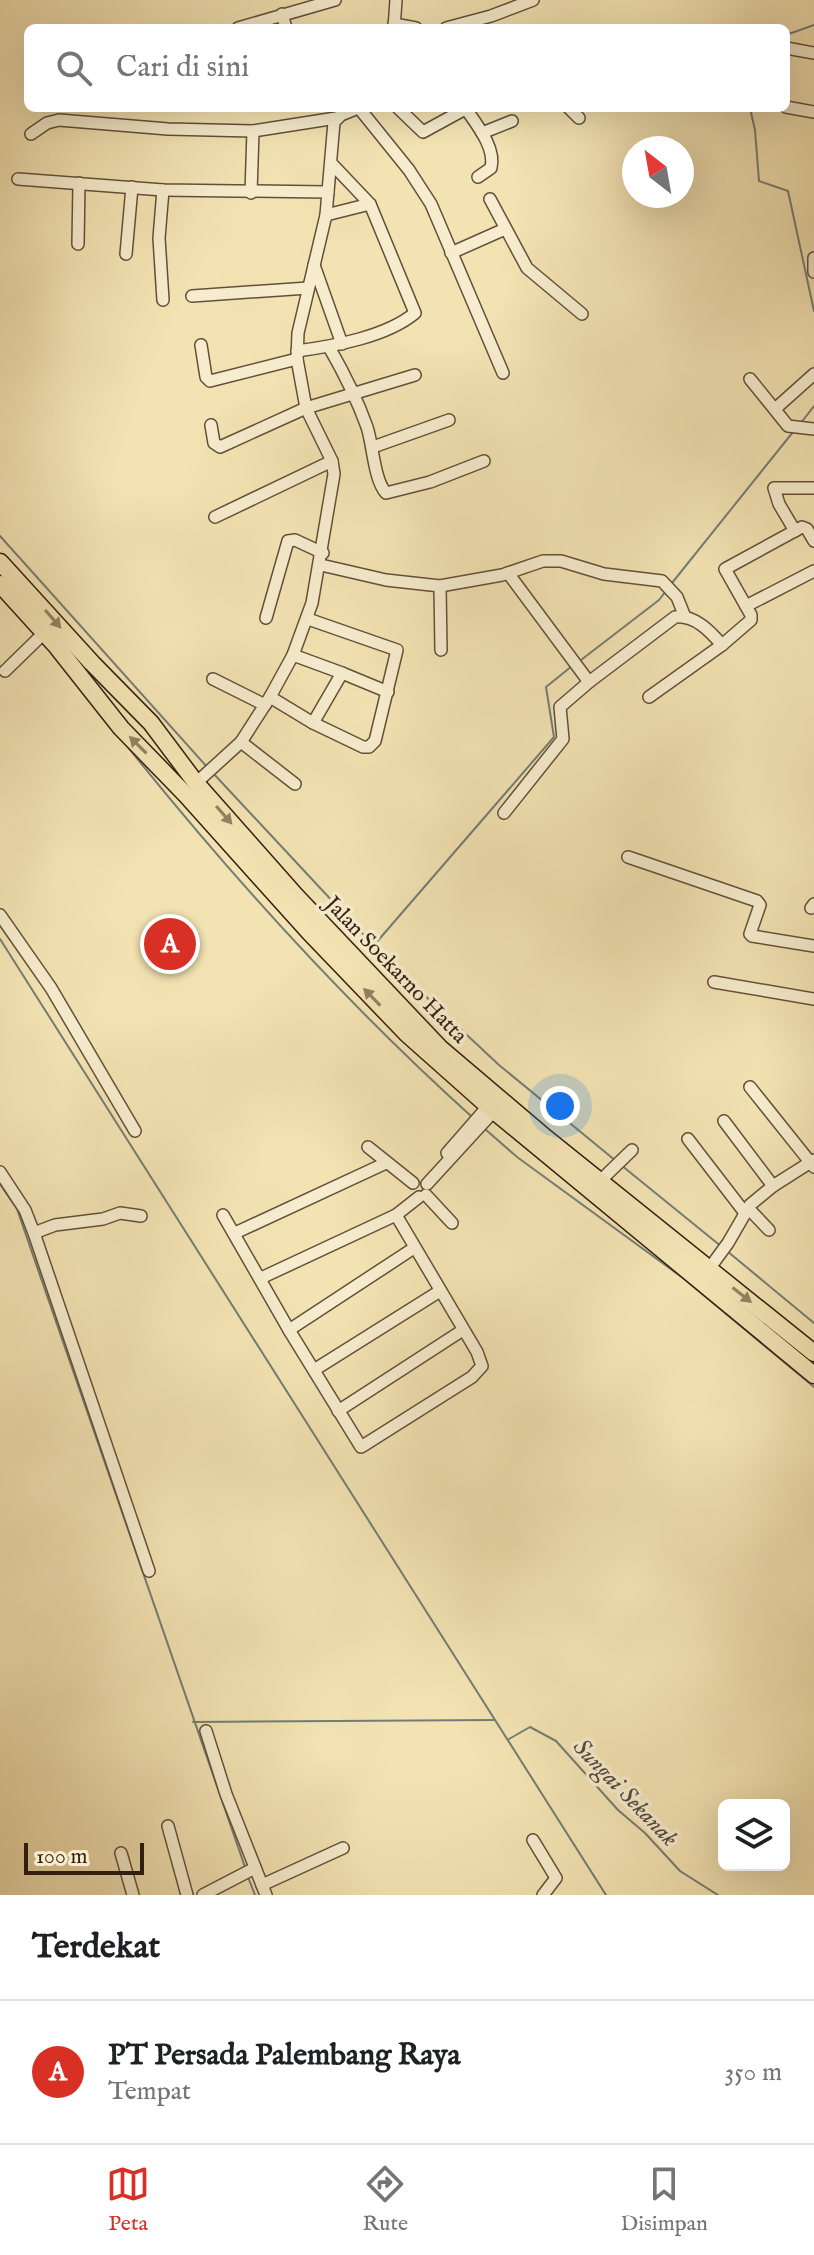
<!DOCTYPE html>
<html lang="id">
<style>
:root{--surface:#fff;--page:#f6f6f6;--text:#202124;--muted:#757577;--line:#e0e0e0;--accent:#d93025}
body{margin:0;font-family:"IM FELL English",serif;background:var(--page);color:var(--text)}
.controls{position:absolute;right:24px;bottom:24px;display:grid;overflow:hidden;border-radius:12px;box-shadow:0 8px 32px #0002}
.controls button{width:72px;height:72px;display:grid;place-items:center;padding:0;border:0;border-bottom:2px solid var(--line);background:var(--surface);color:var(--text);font:40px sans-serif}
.compass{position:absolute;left:622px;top:136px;width:72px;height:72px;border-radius:50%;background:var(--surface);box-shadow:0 8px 32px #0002;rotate:329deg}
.scale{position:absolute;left:24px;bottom:20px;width:120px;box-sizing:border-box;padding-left:8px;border:4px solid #331f12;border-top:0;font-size:22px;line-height:28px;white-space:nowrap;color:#331f12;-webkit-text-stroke:6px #f7edce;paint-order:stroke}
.you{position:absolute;left:560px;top:1106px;width:28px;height:28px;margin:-20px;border:6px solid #fff;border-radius:50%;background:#1a73e8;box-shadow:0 0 0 12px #1a73e833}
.badge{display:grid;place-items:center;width:52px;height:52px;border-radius:50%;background:var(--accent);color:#fff;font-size:26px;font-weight:700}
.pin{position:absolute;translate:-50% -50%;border:4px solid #fff;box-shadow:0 2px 8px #0006}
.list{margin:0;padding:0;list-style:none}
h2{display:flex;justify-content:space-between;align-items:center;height:104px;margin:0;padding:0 32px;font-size:34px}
h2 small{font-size:26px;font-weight:400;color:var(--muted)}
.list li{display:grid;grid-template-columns:52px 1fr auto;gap:24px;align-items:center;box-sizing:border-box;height:144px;padding:0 32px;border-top:2px solid var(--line)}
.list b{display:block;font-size:30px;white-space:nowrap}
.list p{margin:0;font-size:26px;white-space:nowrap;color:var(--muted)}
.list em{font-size:26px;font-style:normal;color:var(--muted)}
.icon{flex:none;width:44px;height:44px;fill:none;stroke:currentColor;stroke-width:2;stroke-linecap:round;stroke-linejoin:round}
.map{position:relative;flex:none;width:814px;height:1895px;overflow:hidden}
.search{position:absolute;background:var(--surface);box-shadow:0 8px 32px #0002;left:24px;right:24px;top:24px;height:88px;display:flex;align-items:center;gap:20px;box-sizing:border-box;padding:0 28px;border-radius:12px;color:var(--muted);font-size:30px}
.sheet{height:248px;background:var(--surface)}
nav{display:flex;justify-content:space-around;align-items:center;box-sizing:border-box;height:112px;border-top:2px solid var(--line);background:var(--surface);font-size:22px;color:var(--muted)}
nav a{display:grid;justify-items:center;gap:4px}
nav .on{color:var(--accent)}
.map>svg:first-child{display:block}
</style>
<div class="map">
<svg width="814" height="1895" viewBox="0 0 814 1895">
<rect width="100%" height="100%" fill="#f3e3b3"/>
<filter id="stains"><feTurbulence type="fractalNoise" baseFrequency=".0025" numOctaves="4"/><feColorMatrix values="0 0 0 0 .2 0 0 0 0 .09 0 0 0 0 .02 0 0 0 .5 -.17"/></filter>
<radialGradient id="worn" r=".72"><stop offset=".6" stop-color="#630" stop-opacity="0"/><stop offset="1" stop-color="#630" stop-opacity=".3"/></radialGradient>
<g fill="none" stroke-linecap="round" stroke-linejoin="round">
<!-- stream -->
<g stroke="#747d75" stroke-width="2">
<path d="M786 35 814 25"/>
<path d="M750 108 755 130 759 181 788 191 814 311"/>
<path d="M800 424 814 406"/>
<path d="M0 536 208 768"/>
<path d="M672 583 793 432"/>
<path d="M581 660 659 600 666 591"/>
<path d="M127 746C231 876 348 1005 471 1116"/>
<path d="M212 772 390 963 499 1065 616 1161"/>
<path d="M0 939 606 1895"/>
<path d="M375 944 554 737 546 687 572 666"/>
<path d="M485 1129 517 1157 683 1278 814 1387"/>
<path d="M621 1165 722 1247"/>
<path d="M0 1184 17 1209 245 1867"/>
<path d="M727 1251 814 1323"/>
<path d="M193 1722 494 1720"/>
<path d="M509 1739 530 1727 556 1741 618 1810 645 1833 680 1871 718 1895"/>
<path d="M248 1877 255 1895"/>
</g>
<defs>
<g id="minor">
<path d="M282 14 286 28"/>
<path d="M394 24 416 28"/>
<path d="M238 28 335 0"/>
<path d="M394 28 396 0"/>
<path d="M446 28 491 16 533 0"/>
<path d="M786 48 814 53"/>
<path d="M786 107 814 112"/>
<path d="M359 108 409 170 431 204 503 373"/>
<path d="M398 108 423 132 467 108"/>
<path d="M569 108 579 118"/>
<path d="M466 109C477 125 496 148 491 168L478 177"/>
<path d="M482 133 512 121"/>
<path d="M31 134 47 123 59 120 168 129 253 131 336 118"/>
<path d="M18 179 163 190 328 192"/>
<path d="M163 190 159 238 163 300"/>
<path d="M251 193 253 131"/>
<path d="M490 199 527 268 582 314"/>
<path d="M326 215 370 204"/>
<path d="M78 244 79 183"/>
<path d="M451 253 505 229"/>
<path d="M126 254 132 187"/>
<path d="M814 258V272"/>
<path d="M314 265 342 344"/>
<path d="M192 296 308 288"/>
<path d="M201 345 206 377 210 381 297 359"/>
<path d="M329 347C344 373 357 399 367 427 373 445 374 480 386 493L430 482 484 461"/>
<path d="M297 351C334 346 386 337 415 313L370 204 332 164"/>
<path d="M750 379 788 426 814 429"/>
<path d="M775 409 814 374"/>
<path d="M211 425 214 443 220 447 306 408 415 375"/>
<path d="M373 447 449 420"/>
<path d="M215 517 332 461"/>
<path d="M795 531 779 504 774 488H814"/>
<path d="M321 565 386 580 440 586 502 575 543 561H561L604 574 662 581 677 597 685 617"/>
<path d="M508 573 589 682"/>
<path d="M440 586 441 650"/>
<path d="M746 606 814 571"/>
<path d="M266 618 288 541 295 540 323 553"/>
<path d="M293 655 342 673 313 723"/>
<path d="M5 671 44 633"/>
<path d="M342 673 388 692"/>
<path d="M213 679 265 705"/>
<path d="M270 697 313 723 363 747H369L375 741 397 650 308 619"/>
<path d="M649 697 722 645 751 620V615L725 569 802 527 807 529 814 541"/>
<path d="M241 742 295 784"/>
<path d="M196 783 241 742 270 697 293 655 312 603 334 474 332 461 306 408 297 359 298 333 326 215 334 122 341 115 358 108"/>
<path d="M504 813 563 739 560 707 589 682 675 617C695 615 710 631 722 645"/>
<path d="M628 857 757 901 760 905 750 934 752 936 814 946"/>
<path d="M811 908 814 904"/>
<path d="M0 915 51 988 135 1131"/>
<path d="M714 982 814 999"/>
<path d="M750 1087 814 1167"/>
<path d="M724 1121 773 1186"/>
<path d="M688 1139 745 1213"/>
<path d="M368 1147 413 1183"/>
<path d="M447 1153 488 1106"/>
<path d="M0 1172 25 1210 34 1233 149 1571"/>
<path d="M600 1181 632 1150"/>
<path d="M427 1184 494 1111"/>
<path d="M426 1195 452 1223"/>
<path d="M748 1208 769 1230"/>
<path d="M223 1215 289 1330 361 1447 472 1377 482 1366 477 1352 396 1215"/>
<path d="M34 1233 55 1225 103 1219 120 1213 141 1216"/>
<path d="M235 1233 386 1163"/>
<path d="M709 1269 728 1243 750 1205 773 1186 814 1160"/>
<path d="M261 1278 396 1215 419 1197"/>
<path d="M289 1330 414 1248"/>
<path d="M314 1370 440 1291"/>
<path d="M338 1411 463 1330"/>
<path d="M206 1731 226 1794 266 1895"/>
<path d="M168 1826 187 1895"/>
<path d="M533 1840 556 1878 543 1895"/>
<path d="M121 1853 133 1895"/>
<path d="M262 1885 343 1848"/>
<path d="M203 1895 255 1868"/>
</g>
<g id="highway">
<path d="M0 562 92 663 151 723 196 783 296 896 440 1048 546 1138 814 1353"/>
<path d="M0 584 57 647 121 728 186 795 309 932 407 1034 488 1106 814 1375"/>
</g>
</defs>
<!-- minor casing -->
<use href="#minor" stroke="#63503a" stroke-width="14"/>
<!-- highway casing -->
<use href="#highway" stroke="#331f12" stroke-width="19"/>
<!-- minor -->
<use href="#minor" stroke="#f7edce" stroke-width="11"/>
<!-- highway -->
<use href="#highway" stroke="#f3e3b3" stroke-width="16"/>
</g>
<!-- one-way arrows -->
<defs><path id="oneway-solid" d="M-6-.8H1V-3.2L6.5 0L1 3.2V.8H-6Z" transform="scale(2)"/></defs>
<g fill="#938162">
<use href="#oneway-solid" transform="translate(53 619) rotate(49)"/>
<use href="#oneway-solid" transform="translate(138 745) rotate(-135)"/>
<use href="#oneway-solid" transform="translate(224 815) rotate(49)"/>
<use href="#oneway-solid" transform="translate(372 997) rotate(-134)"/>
<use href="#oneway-solid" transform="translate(742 1295) rotate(38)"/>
</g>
<g text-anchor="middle" stroke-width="7" stroke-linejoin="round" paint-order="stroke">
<!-- street labels -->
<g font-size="22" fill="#331f12" stroke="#f7edce">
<text transform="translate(397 969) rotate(46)" y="8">Jalan Soekarno Hatta</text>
</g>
<!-- water labels -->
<g font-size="24" font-style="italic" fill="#534e44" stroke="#f7edce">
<text transform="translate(626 1792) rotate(46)" y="8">Sungai Sekanak</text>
</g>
</g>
<rect width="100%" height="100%" filter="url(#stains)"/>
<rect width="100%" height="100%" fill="url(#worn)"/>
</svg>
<div class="controls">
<button><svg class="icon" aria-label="layers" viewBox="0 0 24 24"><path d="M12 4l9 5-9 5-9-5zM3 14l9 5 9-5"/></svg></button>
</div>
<svg class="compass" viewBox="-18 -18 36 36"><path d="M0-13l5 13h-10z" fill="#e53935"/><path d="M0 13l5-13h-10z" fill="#757577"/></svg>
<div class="scale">100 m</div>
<div class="you"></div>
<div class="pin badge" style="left:170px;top:944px">A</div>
<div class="search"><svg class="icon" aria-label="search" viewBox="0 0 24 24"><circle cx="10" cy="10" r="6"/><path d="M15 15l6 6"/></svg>Cari di sini</div>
</div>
<section class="sheet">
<h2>Terdekat<small></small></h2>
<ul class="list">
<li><span class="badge">A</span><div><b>PT Persada Palembang Raya</b><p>Tempat</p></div><em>350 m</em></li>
</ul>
</section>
<nav>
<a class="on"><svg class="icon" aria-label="map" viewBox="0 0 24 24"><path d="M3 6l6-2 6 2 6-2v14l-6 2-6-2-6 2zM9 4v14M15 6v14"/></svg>Peta</a>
<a><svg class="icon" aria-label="directions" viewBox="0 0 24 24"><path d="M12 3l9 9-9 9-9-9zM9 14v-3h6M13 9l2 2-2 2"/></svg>Rute</a>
<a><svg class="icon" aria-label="saved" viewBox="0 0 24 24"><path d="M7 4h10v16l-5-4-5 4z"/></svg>Disimpan</a>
</nav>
